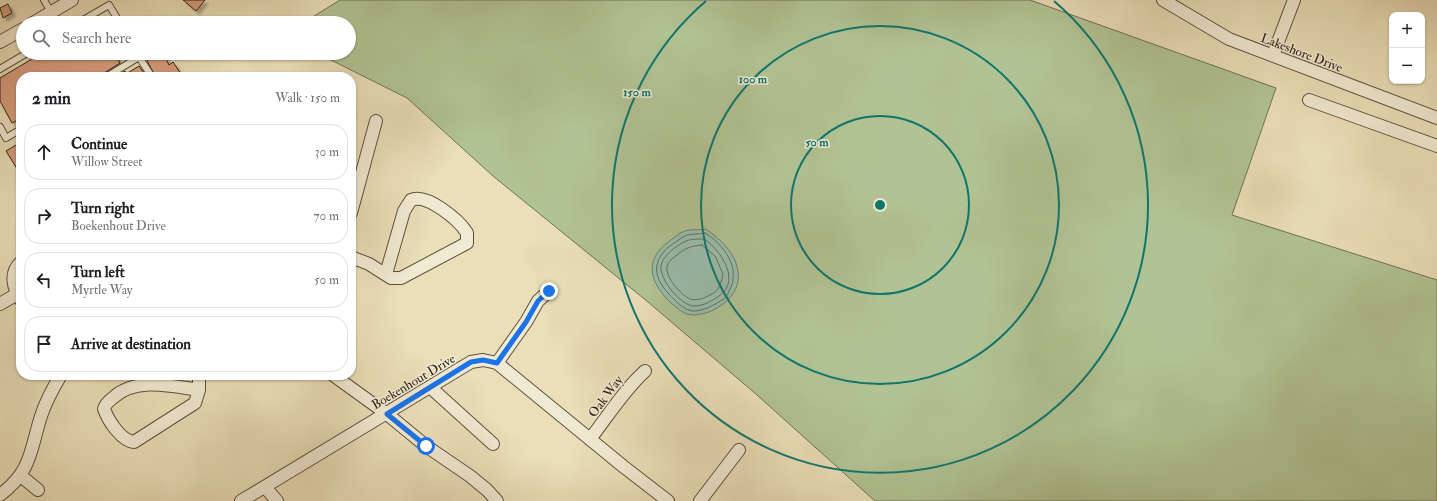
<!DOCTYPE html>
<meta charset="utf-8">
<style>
:root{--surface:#fff;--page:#f6f6f6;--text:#202124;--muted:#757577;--line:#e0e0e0}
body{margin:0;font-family:"IM FELL Double Pica",serif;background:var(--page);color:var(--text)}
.controls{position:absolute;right:12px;top:12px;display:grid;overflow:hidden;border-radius:8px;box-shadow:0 1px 3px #0004}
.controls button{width:36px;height:36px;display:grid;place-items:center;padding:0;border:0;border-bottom:1px solid var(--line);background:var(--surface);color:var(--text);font:20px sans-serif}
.stop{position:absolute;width:12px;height:12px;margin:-9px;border:3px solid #1a73e8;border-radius:50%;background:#fff}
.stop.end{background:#1a73e8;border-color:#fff;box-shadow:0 1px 4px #0008}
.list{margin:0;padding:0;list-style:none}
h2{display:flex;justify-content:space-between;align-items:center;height:52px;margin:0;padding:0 16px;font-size:17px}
h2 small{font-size:13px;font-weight:400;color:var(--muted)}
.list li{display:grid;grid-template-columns:26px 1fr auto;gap:12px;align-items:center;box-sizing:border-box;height:56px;margin:0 8px 8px;padding:0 8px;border:1px solid var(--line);border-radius:16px}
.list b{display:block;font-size:15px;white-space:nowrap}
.list p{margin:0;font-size:13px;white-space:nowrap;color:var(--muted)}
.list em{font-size:13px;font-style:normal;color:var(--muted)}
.icon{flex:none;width:22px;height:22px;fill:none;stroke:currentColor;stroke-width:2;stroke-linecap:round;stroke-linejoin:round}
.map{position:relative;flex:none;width:1437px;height:501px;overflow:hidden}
.search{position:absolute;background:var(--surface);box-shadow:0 1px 3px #0004;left:16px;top:16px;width:340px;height:44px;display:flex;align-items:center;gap:10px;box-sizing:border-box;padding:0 14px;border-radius:22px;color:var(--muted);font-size:15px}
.panel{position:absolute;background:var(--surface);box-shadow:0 1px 3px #0004;left:16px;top:72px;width:340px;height:308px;border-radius:16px}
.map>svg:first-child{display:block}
</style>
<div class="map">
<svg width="1437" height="501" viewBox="0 0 1437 501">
<defs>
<filter id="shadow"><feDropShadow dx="3.5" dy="3.5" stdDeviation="1" flood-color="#0004"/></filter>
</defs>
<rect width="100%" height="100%" fill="#eadfb9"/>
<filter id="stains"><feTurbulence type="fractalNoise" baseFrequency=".005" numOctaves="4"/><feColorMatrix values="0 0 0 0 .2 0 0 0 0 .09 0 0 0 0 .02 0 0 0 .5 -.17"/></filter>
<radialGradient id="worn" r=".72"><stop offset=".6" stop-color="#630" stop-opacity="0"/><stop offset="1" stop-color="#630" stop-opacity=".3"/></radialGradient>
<!-- green -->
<path fill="#b1c394" stroke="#707256" d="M340 0H1030L1276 88 1232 215 1437 280V501H875L757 395 648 302 493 176 407 98 317 53H349V23H303Z"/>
<!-- water -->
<path fill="#98bdab" stroke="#6e7f70" d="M706 229C720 239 736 253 738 272 742 295 715 315 693 315 684 315 679 309 672 304 652 285 642 263 667 243 672 239 679 233 685 231 691 229 700 230 706 229Z"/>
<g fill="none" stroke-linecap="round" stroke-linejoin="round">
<!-- shore -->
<g stroke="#647061" stroke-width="1">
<path d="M705 233C723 244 741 267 730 289 728 293 727 297 724 299 714 305 704 311 693 311 685 310 680 305 675 300 655 282 648 263 671 245 676 242 682 237 687 235 692 234 699 234 705 233Z"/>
<path d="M704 239C720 249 742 281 719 296 711 301 704 306 694 306 681 306 659 279 661 266 662 256 679 243 689 240 693 239 699 239 704 239Z"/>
<path d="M702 245 715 256 723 274C722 279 721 284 718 289 713 295 698 302 690 299 681 295 665 277 667 267 668 261 673 258 677 255 685 248 691 246 702 245Z"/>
</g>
</g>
<!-- building -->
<g fill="#d79d7d" stroke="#2f2217" filter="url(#shadow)">
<path d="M183 0H205L196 11Z"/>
<path d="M8 4 12 13 3 18 0 8Z"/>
<path d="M42 53H115L120 63 104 73 102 77H21V118L12 123 0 101V78Z"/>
<path d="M146 53H163L169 65 173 62 183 77H156L147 61 150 59Z"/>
<path d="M139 66 147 77H115L125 71 126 74Z"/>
<path d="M21 142V175L6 151Z"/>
</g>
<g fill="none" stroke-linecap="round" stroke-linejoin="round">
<defs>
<g id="service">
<path d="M44 0 51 12"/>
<path d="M78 23 109 5 120 23"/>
<path d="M0 69 27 53"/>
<path d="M106 77 139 57 152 77"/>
<path d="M0 127 6 138 21 129"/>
</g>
<g id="minor">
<path d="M1163 0 1229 39 1437 118"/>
<path d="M33 23 72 0"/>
<path d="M0 42 23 29"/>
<path d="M1273 55 1294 0"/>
<path d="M1309 100 1437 146"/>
<path d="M351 213 376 121"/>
<path d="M351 257 369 264 391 278H401L467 243V233C459 220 427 193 411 200L404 211 386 274"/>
<path d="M21 262C9 273 13 288 21 300"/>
<path d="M0 304 17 294"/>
<path d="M497 363 526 322 538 301 549 291"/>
<path d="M333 375 387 414 426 446 470 476 487 490 497 501"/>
<path d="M430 387 493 444"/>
<path d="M199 390C171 386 137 377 114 397 110 400 105 404 104 409 108 420 121 441 134 442L195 403 199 390V375"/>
<path d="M590 439C608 416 624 390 645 371"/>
<path d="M21 476 38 490"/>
<path d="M265 487 277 501"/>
<path d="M0 495C32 471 30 451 41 416 46 401 53 388 61 375"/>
<path d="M241 501 471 362 483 360 497 363 624 467 668 501"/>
<path d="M700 501 739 450"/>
</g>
</defs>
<!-- service casing -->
<use href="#service" stroke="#5e5140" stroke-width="8"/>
<!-- minor casing -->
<use href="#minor" stroke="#5e5140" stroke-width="14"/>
<!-- service -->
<use href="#service" stroke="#f1ead2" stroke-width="6"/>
<!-- minor -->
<use href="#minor" stroke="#f1ead2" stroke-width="12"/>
</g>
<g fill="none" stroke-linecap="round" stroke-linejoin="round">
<!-- route -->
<path stroke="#1a73e8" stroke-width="5" d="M426 446 387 414 471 362 483 360 497 363 526 322 538 301 549 291"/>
</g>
<!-- distance rings -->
<g fill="none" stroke="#0f766e" stroke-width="2">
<circle cx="880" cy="205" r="89"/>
<circle cx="880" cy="205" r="179"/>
<path d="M1054 1A268 268 0 1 1 706 1"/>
</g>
<g text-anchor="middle" stroke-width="3" stroke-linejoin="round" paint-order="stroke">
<!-- street labels -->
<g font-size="13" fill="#2f2217" stroke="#f1ead2">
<text transform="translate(1302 52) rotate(21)" y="5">Lakeshore Drive</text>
<text transform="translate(413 381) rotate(-31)" y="5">Boekenhout Drive</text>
<text transform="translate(605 396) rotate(-53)" y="5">Oak Way</text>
</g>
</g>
<circle cx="880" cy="205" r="6" fill="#0f766e" stroke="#f1ead2" stroke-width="2"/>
<g font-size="12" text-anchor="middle" font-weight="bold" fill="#0f766e" stroke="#f1ead2" stroke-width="3" stroke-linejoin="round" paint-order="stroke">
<text x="753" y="83">100 m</text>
<text x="637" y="96">150 m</text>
<text x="817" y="146">50 m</text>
</g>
<rect width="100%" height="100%" filter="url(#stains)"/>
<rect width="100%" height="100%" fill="url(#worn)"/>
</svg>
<div class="controls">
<button>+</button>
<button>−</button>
</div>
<div class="stop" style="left:426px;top:446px"></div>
<div class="stop end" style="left:549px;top:291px"></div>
<div class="search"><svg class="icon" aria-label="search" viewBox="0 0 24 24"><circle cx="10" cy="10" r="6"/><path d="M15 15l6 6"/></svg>Search here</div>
<section class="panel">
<h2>2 min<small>Walk · 150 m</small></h2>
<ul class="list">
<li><svg class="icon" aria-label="ahead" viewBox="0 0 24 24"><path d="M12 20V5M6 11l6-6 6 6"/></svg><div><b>Continue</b><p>Willow Street</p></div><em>30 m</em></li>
<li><svg class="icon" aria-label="right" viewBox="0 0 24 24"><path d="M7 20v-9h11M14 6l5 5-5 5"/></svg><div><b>Turn right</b><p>Boekenhout Drive</p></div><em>70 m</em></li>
<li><svg class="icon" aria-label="left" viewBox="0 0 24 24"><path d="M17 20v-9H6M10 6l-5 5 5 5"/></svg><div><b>Turn left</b><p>Myrtle Way</p></div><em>50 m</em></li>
<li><svg class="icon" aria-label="arrive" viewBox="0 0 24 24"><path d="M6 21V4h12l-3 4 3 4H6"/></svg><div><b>Arrive at destination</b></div></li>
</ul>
</section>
</div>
